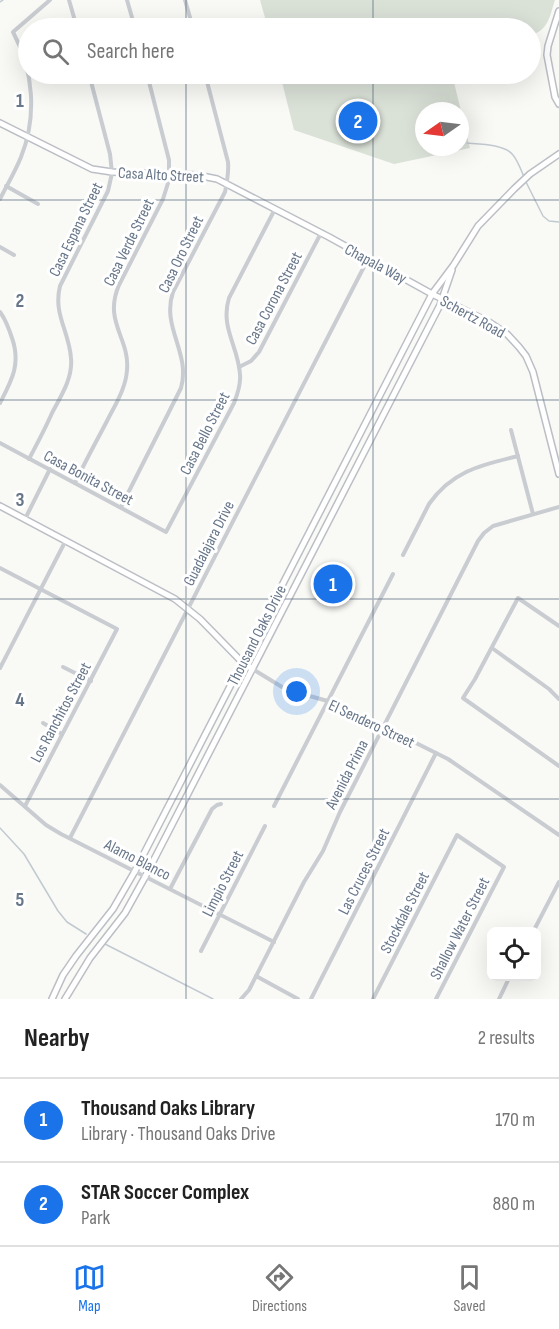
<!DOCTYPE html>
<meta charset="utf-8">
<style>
:root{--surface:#fff;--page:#f6f6f6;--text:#222;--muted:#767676;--line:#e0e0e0;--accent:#1a73e8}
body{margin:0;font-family:"Sofia Sans Condensed",sans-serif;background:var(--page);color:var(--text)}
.controls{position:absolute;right:18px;bottom:18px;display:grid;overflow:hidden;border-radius:9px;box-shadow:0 6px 24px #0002}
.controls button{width:54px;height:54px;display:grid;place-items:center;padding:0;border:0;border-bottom:2px solid var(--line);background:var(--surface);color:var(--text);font:30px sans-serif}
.compass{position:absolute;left:415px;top:102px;width:54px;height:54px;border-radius:50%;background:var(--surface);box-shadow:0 6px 24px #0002;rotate:256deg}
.you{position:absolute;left:297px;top:692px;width:21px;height:21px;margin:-15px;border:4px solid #fff;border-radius:50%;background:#1a73e8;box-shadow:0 0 0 9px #1a73e833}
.badge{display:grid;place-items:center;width:39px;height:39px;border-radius:50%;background:var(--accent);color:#fff;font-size:20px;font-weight:700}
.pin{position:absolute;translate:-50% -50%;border:3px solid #fff;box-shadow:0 2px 6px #0006}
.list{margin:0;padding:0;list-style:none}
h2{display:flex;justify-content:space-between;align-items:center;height:78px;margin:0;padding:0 24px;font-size:26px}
h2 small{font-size:20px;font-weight:400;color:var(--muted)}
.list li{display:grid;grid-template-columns:39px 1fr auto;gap:18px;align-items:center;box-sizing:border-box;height:84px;padding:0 24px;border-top:2px solid var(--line)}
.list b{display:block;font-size:22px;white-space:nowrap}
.list p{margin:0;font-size:20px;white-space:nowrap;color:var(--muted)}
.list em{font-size:20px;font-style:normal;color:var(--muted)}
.icon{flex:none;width:33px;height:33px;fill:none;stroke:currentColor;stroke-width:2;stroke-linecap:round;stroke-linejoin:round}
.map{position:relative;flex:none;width:559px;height:999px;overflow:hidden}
.search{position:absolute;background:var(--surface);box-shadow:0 6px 24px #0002;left:18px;right:18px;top:18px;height:66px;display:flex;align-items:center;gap:15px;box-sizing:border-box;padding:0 21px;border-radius:33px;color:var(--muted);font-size:22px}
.sheet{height:246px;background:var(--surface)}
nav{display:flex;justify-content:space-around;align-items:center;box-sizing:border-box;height:84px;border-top:2px solid var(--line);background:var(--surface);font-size:16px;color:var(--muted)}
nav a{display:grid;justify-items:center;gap:3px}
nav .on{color:var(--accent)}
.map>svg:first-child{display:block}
</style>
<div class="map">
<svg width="559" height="999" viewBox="0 0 559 999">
<rect width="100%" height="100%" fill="#f9f9f6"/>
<!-- green -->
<g fill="#dae1d7" fill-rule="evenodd">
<path d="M260 0H555C550 15 549 30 531 35L530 28H268Z"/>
<path d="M280 74H452L470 148 394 164 294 130ZM424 111H460V147H424Z"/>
</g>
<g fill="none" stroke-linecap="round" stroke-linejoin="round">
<!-- stream -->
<g stroke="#c1cad0" stroke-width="1.5">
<path d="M0 2 3 0"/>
<path d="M467 143C479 144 505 144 513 155 518 161 521 170 524 177"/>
<path d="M526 182 543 216 549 221 559 222"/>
<path d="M0 828 24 854 58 911 67 922 86 934"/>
<path d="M105 944 213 999"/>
</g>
<defs>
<g id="secondary">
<path d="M559 11 548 46 547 55 555 97 559 104"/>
<path d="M0 123 92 169 112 172 197 175 217 179 329 237 432 294 489 322 507 334 519 347 526 356 533 372 559 474"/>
<path d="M0 506 175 599 200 619 239 659 251 668"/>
<path d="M52 999 63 975 76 956 113 909 135 871 432 294 453 266 478 226 514 189 530 174 559 154"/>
<path d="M65 999 90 958 125 913 145 877 440 305 452 270"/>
</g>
</defs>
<!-- secondary casing -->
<use href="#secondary" stroke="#bbbfc5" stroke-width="8"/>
<!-- street -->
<g stroke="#c9ccd0" stroke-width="4">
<path d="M69 0 77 28"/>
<path d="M127 0 135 28"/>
<path d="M185 0 193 28"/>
<path d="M6 186 38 204"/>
<path d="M0 199C7 185 15 172 21 157 37 117 34 71 13 32L50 0"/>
<path d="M0 247 14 255"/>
<path d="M0 312C6 320 9 329 12 338 21 364 12 380 0 403"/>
<path d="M239 367 251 361 259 352 321 233"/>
<path d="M511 430 533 514"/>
<path d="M0 443 166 532 234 403C238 393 241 384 240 374 238 346 220 327 229 298L275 209"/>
<path d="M29 459C37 444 45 429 52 413 61 396 73 378 71 358 69 331 53 314 60 286L108 191 112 173 110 154 89 74"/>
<path d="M75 483C85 462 96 442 107 421 115 405 126 388 127 370 130 338 103 322 119 285L163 199 169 180V160L147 74"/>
<path d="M121 507 181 388C191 353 161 327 173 292L225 192C227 182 229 173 228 162L205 74"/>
<path d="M25 519 50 469"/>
<path d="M403 555 429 504C452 471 481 465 518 456"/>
<path d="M0 568 117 629 25 806"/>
<path d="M559 626 518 598 475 679 463 698 559 766"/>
<path d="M492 648 549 689 559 699"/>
<path d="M63 667 91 681"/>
<path d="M0 668 66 540"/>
<path d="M251 668 282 687 295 692 335 703 352 711 448 759 559 835"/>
<path d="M43 723 62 734"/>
<path d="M0 785 46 825 61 834 274 942"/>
<path d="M274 806 393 574"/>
<path d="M70 838 368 259"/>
<path d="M170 889 212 809 217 805 221 804"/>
<path d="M533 932 559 882"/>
<path d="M201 951 265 826"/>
<path d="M256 976 298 999"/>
<path d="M241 999 249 990 304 882 323 851 340 812 478 541 484 533 493 526 559 507"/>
<path d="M311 999 436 753"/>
<path d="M373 999 457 835 504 867 436 999"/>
<path d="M499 999 510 976"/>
</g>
<!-- secondary -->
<use href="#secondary" stroke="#fff" stroke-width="5"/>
</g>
<!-- grid -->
<path fill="none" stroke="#677689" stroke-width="1.5" stroke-opacity="0.55" d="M186 0V28M373 0V28M186 74V999M373 74V999M0 200H559M0 400H559M0 599H559M0 799H559"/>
<g text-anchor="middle" stroke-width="6" stroke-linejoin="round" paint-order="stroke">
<!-- street labels -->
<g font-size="16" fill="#677689" stroke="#fff">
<text transform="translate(161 174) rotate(3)" y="6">Casa Alto Street</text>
<text transform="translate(75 229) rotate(-64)" y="6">Casa Espana Street</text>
<text transform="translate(128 242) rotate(-64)" y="6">Casa Verde Street</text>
<text transform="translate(180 254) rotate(-64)" y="6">Casa Oro Street</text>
<text transform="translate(376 263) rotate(28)" y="6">Chapala Way</text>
<text transform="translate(273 298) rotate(-62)" y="6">Casa Corona Street</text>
<text transform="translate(473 316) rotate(29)" y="6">Schertz Road</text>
<text transform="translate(204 433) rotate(-63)" y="6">Casa Bello Street</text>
<text transform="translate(89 477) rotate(28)" y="6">Casa Bonita Street</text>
<text transform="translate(208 543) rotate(-63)" y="6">Guadalajara Drive</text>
<text transform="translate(256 635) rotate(-63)" y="6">Thousand Oaks Drive</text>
<text transform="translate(60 712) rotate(-62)" y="6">Los Ranchitos Street</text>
<text transform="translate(372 723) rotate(25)" y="6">El Sendero Street</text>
<text transform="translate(346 774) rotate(-63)" y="6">Avenida Prima</text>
<text transform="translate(138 859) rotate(27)" y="6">Alamo Blanco</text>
<text transform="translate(363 871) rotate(-63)" y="6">Las Cruces Street</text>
<text transform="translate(222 883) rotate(-63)" y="6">Limpio Street</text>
<text transform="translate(404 912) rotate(-63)" y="6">Stockdale Street</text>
<text transform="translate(459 928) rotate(-63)" y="6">Shallow Water Street</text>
</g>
</g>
<g font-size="20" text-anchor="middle" font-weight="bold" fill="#677689" stroke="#fff" stroke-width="6" stroke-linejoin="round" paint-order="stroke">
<text x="20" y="107">1</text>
<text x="20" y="307">2</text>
<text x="20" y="506">3</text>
<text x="20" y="706">4</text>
<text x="20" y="906">5</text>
</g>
</svg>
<div class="controls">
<button><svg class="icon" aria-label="locate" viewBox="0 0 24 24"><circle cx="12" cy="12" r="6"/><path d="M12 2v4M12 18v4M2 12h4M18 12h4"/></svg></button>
</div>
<svg class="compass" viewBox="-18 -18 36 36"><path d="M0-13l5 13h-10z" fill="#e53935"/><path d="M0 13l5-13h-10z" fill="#767676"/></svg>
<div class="you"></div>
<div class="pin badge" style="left:333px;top:584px">1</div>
<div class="pin badge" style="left:358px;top:121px">2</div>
<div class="search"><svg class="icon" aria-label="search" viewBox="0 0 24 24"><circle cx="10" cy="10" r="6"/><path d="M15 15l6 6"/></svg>Search here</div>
</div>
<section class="sheet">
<h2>Nearby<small>2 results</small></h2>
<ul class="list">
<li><span class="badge">1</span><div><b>Thousand Oaks Library</b><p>Library · Thousand Oaks Drive</p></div><em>170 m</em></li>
<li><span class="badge">2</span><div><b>STAR Soccer Complex</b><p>Park</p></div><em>880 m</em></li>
</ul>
</section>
<nav>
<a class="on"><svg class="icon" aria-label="map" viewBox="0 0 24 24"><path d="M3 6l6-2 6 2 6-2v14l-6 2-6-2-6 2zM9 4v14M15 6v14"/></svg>Map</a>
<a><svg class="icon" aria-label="directions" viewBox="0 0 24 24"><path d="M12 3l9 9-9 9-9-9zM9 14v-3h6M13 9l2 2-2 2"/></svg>Directions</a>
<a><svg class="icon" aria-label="saved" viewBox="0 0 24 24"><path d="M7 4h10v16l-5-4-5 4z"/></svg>Saved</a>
</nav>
